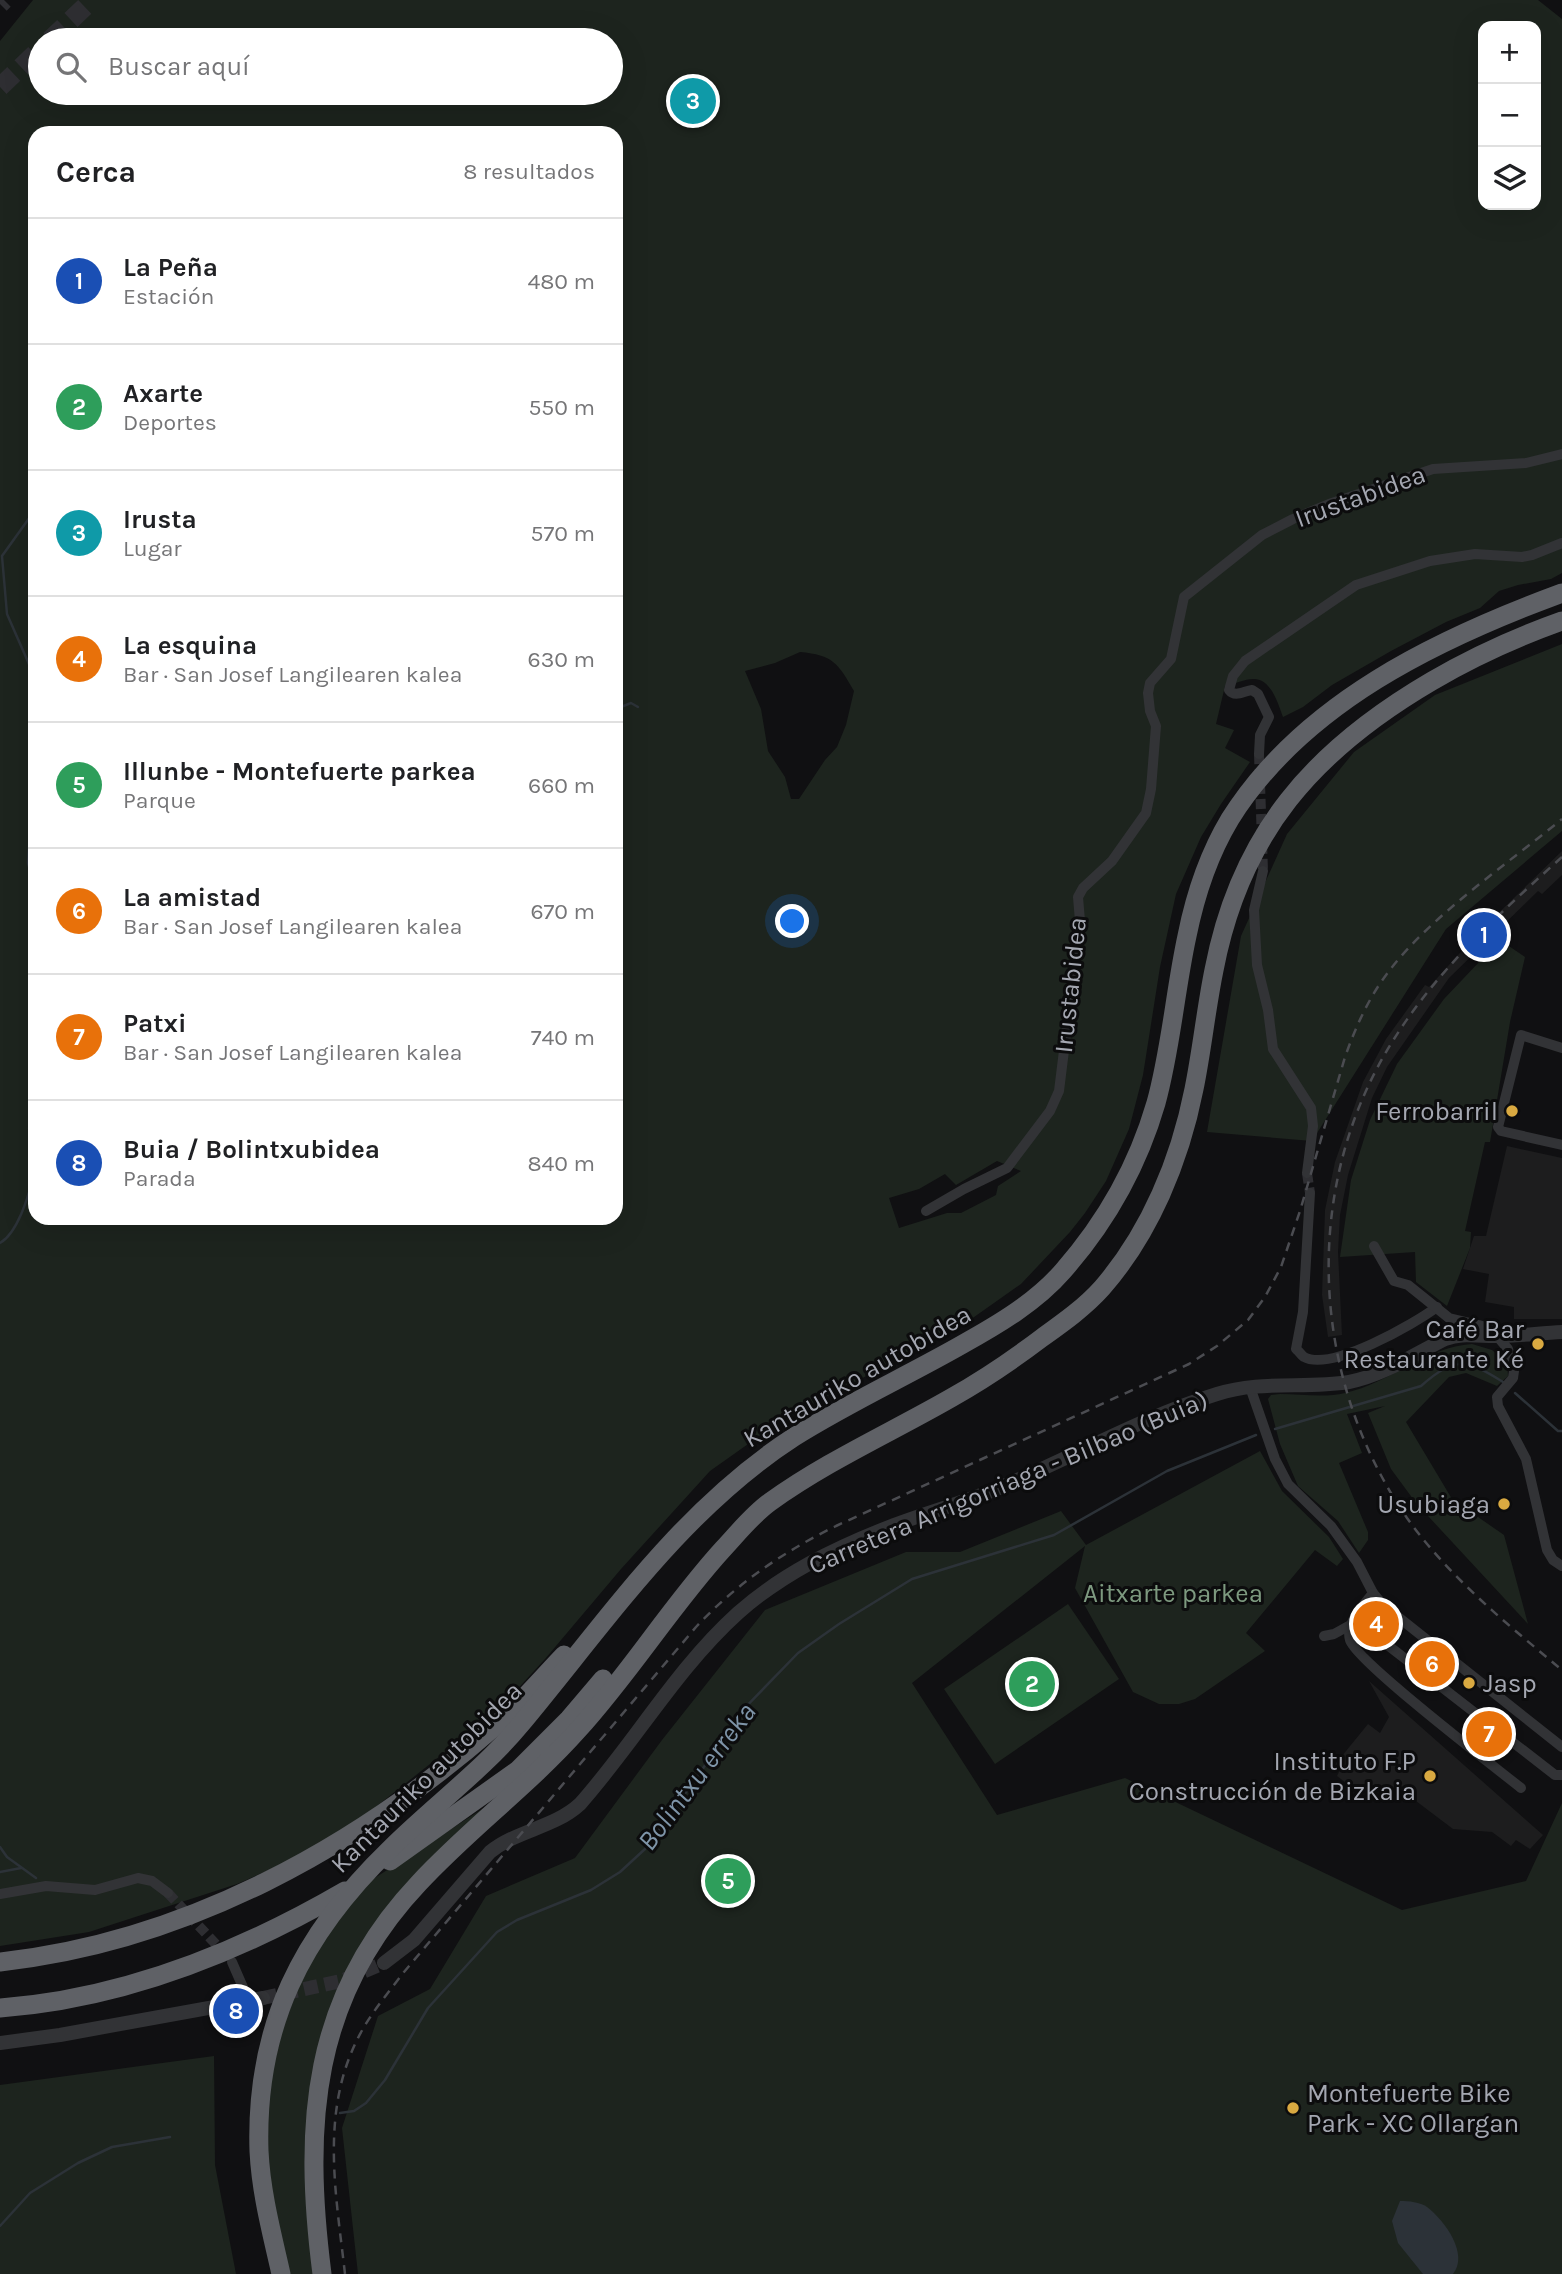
<!DOCTYPE html>
<html lang="es">
<meta charset="utf-8">
<style>
:root{--surface:#fff;--page:#f6f6f6;--text:#202124;--muted:#757577;--line:#e0e0e0;--accent:#db2777}
body{margin:0;font-family:Karla,sans-serif;background:var(--page);color:var(--text)}
.controls{position:absolute;right:21px;top:21px;display:grid;overflow:hidden;border-radius:14px;box-shadow:0 7px 28px #0002}
.controls button{width:63px;height:63px;display:grid;place-items:center;padding:0;border:0;border-bottom:2px solid var(--line);background:var(--surface);color:var(--text);font:35px sans-serif}
.you{position:absolute;left:793px;top:922px;width:24px;height:24px;margin:-18px;border:5px solid #fff;border-radius:50%;background:#1a73e8;box-shadow:0 0 0 10px #1a73e833}
.badge{display:grid;place-items:center;width:46px;height:46px;border-radius:50%;background:var(--accent);color:#fff;font-size:23px;font-weight:700}
.pin{position:absolute;translate:-50% -50%;border:4px solid #fff;box-shadow:0 2px 7px #0006}
.list{margin:0;padding:0;list-style:none}
h2{display:flex;justify-content:space-between;align-items:center;height:91px;margin:0;padding:0 28px;font-size:30px}
h2 small{font-size:23px;font-weight:400;color:var(--muted)}
.list li{display:grid;grid-template-columns:46px 1fr auto;gap:21px;align-items:center;box-sizing:border-box;height:126px;padding:0 28px;border-top:2px solid var(--line)}
.list b{display:block;font-size:26px;white-space:nowrap}
.list p{margin:0;font-size:23px;white-space:nowrap;color:var(--muted)}
.list em{font-size:23px;font-style:normal;color:var(--muted)}
.icon{flex:none;width:38px;height:38px;fill:none;stroke:currentColor;stroke-width:2;stroke-linecap:round;stroke-linejoin:round}
.map{position:relative;flex:none;width:1562px;height:2274px;overflow:hidden}
.search{position:absolute;background:var(--surface);box-shadow:0 7px 28px #0002;left:28px;top:28px;width:595px;height:77px;display:flex;align-items:center;gap:18px;box-sizing:border-box;padding:0 24px;border-radius:38px;color:var(--muted);font-size:26px}
.panel{position:absolute;background:var(--surface);box-shadow:0 7px 28px #0002;left:28px;top:126px;width:595px;height:1099px;border-radius:21px}
.map>svg:first-child{display:block}
</style>
<div class="map">
<svg width="1562" height="2274" viewBox="0 0 1562 2274">
<rect width="100%" height="100%" fill="#101012"/>
<!-- built -->
<g fill="#1d1d1e">
<path d="M1562 851V875L1542 894 1538 891 1449 978 1387 1067 1372 1098 1348 1175 1340 1215 1338 1252 1342 1335 1328 1337 1322 1295 1325 1210 1335 1162 1363 1082 1386 1039 1425 985 1429 987 1478 933Z"/>
<path d="M1507 1146 1562 1158V1319H1514V1307L1485 1302 1489 1274 1463 1269 1474 1236H1486Z"/>
<path d="M1369 1681 1543 1835 1530 1849 1516 1840 1511 1846 1492 1832 1453 1829 1408 1795 1377 1788 1358 1792 1337 1776 1339 1772 1333 1767 1368 1724 1380 1733 1389 1717Z"/>
</g>
<!-- green -->
<g fill="#1d241e" fill-rule="evenodd">
<path d="M33 0H1538L1562 19V573L1551 579 1518 585 1499 591 1480 608 1446 622 1391 651 1332 685 1303 707 1283 717C1278 704 1271 678 1253 679 1245 679 1234 684 1225 686L1216 724 1234 730 1225 748 1250 762 1221 804 1201 837 1176 894 1160 967 1143 1075 1129 1129 1106 1181 1085 1213 1070 1232 1021 1284 960 1327 782 1420 710 1471 621 1569 545 1659 512 1695 478 1726 358 1821 287 1862 237 1884 89 1932 0 1946V41ZM1483 26H1536V205H1483ZM40 40H611V93H40ZM35 133H616V1218H35ZM800 652C833 655 838 663 854 691L846 725 837 747 825 760 799 799H791L785 777 768 751 761 709 745 671 775 663ZM997 1161 1021 1171 998 1186 996 1195 961 1213H947L899 1228 889 1198 919 1189 945 1174 956 1185Z"/>
<path d="M1562 644V831L1446 929 1312 1141 1207 1132 1241 936 1287 834 1354 752 1435 695Z"/>
<path d="M1500 940 1525 957 1510 1022 1490 1142H1485L1465 1231 1471 1232 1470 1248 1447 1306 1416 1282 1415 1252 1340 1257 1351 1180 1370 1120 1397 1064 1444 999Z"/>
<path d="M1472 1344 1492 1350 1507 1363 1508 1376 1497 1386 1466 1373 1449 1377 1406 1422 1452 1499 1504 1535 1528 1624 1416 1503 1391 1469 1368 1413 1385 1406 1347 1414 1362 1453 1339 1463 1368 1532V1540L1359 1553 1338 1521 1298 1486 1280 1444 1268 1399 1271 1395 1280 1394C1300 1394 1325 1398 1345 1393 1390 1383 1426 1347 1472 1344Z"/>
<path d="M1260 1451 1282 1491 1329 1537 1343 1559 1337 1566 1315 1550 1246 1633 1265 1651 1195 1699 1179 1704H1159L1133 1692 1075 1588 1085 1546 912 1683 997 1815 1125 1778 1402 1910 1526 1881 1562 1803V2274H358L342 2128 378 2016 430 1989 486 1896 575 1858 662 1740 765 1610 906 1552H960L1061 1511 1086 1545Z"/>
<path d="M1068 1604 1119 1679 995 1764 944 1689Z"/>
<path d="M504 1795 401 1893 319 2053 317 2274H288L266 2159 267 2095 283 2027 305 1972 319 1945 367 1883Z"/>
<path d="M214 2056 215 2165 236 2274H0V2085Z"/>
</g>
<!-- water -->
<path fill="#2c3238" d="M1400 2201C1409 2201 1420 2202 1427 2207 1445 2221 1469 2254 1453 2274H1423L1398 2243 1392 2221Z"/>
<g fill="none" stroke-linecap="round" stroke-linejoin="round">
<!-- stream -->
<g stroke="#2c3238" stroke-width="2.5">
<path d="M35 510 2 556 7 614 32 671 35 687"/>
<path d="M616 709 631 703 638 707"/>
<path d="M35 755 28 863 35 890"/>
<path d="M35 1120 29 1128 35 1158"/>
<path d="M0 1243C19 1232 29 1193 35 1172"/>
<path d="M1515 1393 1558 1431H1562"/>
<path d="M1275 1429 1421 1386C1455 1356 1466 1359 1503 1382"/>
<path d="M0 1847 7 1857 36 1878"/>
<path d="M0 1872 21 1868"/>
<path d="M340 2113 354 2111 366 2103 385 2080 428 2008 497 1932 517 1920 591 1890 620 1872 645 1849 702 1770 735 1718 798 1653 839 1624 912 1579 1054 1535 1167 1471 1256 1435"/>
<path d="M0 2226 30 2193 78 2163 112 2147 170 2137"/>
</g>
<!-- minor-tunnel -->
<g stroke="#2e2e32" stroke-width="10" stroke-dasharray="10 5" stroke-linecap="butt">
<path d="M1259 754 1263 871"/>
<path d="M1307 1173 1310 1193"/>
<path d="M168 1893 226 1955"/>
</g>
<!-- tertiary-tunnel -->
<path stroke="#2e2e32" stroke-width="14" stroke-dasharray="14 7" stroke-linecap="butt" d="M263 1998 341 1981 384 1963"/>
<!-- motorway-tunnel -->
<g stroke="#2e2e32" stroke-width="19" stroke-dasharray="19 10" stroke-linecap="butt">
<path d="M0 4 4 0"/>
<path d="M50 40 92 0"/>
<path d="M0 87 40 49"/>
</g>
<!-- minor -->
<g stroke="#323336" stroke-width="10">
<path d="M1259 754 1260 735 1269 717 1258 694 1252 690C1244 691 1235 698 1229 690L1233 676 1245 661 1356 585 1430 561 1475 554 1522 557 1532 555 1562 543"/>
<path d="M1263 871 1254 910 1257 965 1268 1010 1273 1049 1311 1108 1313 1126 1307 1173"/>
<path d="M1562 1048 1521 1035 1498 1127 1501 1131 1562 1145"/>
<path d="M1310 1193 1303 1312 1296 1349C1299 1351 1301 1355 1304 1357 1331 1372 1414 1324 1437 1307"/>
<path d="M926 1211 964 1189 1007 1168 1050 1111 1059 1091 1080 921 1078 897 1083 888 1112 861 1146 813 1151 789 1156 726 1150 711 1148 693 1150 683 1171 659 1184 597 1262 535 1293 519 1329 504 1433 469 1526 463 1562 454"/>
<path d="M1374 1246 1394 1281 1408 1285 1449 1318 1487 1327 1497 1336 1508 1349 1514 1371 1513 1378 1497 1397 1498 1406 1526 1459 1547 1550 1553 1560 1562 1566"/>
<path d="M1250 1387 1275 1459 1288 1484 1331 1526 1357 1562 1373 1593 1383 1605 1562 1747"/>
<path d="M1373 1593C1363 1606 1345 1624 1350 1640 1355 1660 1496 1768 1521 1788"/>
<path d="M1352 1624 1363 1626 1555 1775H1562"/>
<path d="M1324 1636 1334 1634 1352 1624"/>
<path d="M0 1894 46 1886 95 1890 138 1878 152 1881 168 1893"/>
<path d="M232 1962 249 2001"/>
</g>
<!-- tertiary -->
<g stroke="#323336" stroke-width="14">
<path d="M384 1963 414 1940 490 1852C517 1830 554 1828 580 1804 635 1742 676 1669 738 1613 782 1574 835 1548 889 1527 925 1513 963 1503 999 1488 1071 1458 1142 1417 1217 1394 1260 1380 1305 1389 1349 1382 1382 1376 1415 1354 1445 1339 1464 1333 1470 1336 1489 1336 1513 1337 1538 1333 1562 1332"/>
<path d="M0 2043 60 2035 263 1998"/>
</g>
<!-- motorway -->
<g stroke="#5f6166" stroke-width="19">
<path d="M390 1861 518 1770 569 1719 603 1679"/>
<path d="M0 1962C185 1942 356 1848 494 1727 519 1705 541 1679 564 1655"/>
<path d="M0 2008C122 1999 240 1952 345 1891"/>
<path d="M281 2274C272 2234 261 2193 259 2151 255 2026 302 1934 390 1849 432 1807 484 1769 521 1724 606 1622 681 1510 794 1437 848 1403 907 1376 963 1344 999 1324 1036 1302 1063 1271 1106 1222 1138 1165 1156 1103 1171 1049 1175 991 1187 936 1195 896 1209 854 1230 819 1303 703 1437 639 1562 593"/>
<path d="M322 2274C303 2125 311 1997 419 1883 469 1829 529 1785 578 1730 630 1673 671 1606 723 1549 738 1533 752 1515 770 1502 827 1461 890 1433 951 1398 983 1380 1014 1359 1043 1337 1064 1322 1085 1307 1102 1288 1150 1233 1180 1160 1194 1089 1202 1050 1206 1009 1214 970 1240 833 1314 750 1432 681 1473 657 1517 637 1562 621"/>
</g>
<!-- rail -->
<g stroke="#4b4c51" stroke-width="2.5" stroke-dasharray="9 7" stroke-linecap="butt">
<path d="M1562 857C1501 912 1438 969 1394 1039 1301 1185 1309 1376 1407 1518 1449 1577 1507 1624 1562 1670"/>
<path d="M345 2274C336 2194 320 2113 358 2038 370 2014 388 1993 404 1972L696 1627C736 1584 783 1552 836 1526L1189 1364 1217 1346 1248 1320 1265 1297 1281 1267 1300 1211 1345 1057C1356 1026 1369 997 1389 971 1432 915 1506 865 1562 819"/>
</g>
</g>
<!-- markers -->
<g fill="#d9a941" stroke="#0c0c0d" stroke-width="2.5">
<circle cx="1512" cy="1111" r="7"/>
<circle cx="1538" cy="1344" r="7"/>
<circle cx="1504" cy="1504" r="7"/>
<circle cx="1469" cy="1683" r="7"/>
<circle cx="1430" cy="1776" r="7"/>
<circle cx="1293" cy="2108" r="7"/>
</g>
<g text-anchor="middle" stroke-width="6" stroke-linejoin="round" paint-order="stroke">
<!-- street labels -->
<g font-size="26" fill="#a4a7b1" stroke="#0c0c0d">
<text transform="translate(1360 496) rotate(-20)" y="9">Irustabidea</text>
<text transform="translate(1070 985) rotate(-84)" y="9">Irustabidea</text>
<text transform="translate(857 1376) rotate(-30)" y="9">Kantauriko autobidea</text>
<text transform="translate(1008 1482) rotate(-23)" y="9">Carretera Arrigorriaga - Bilbao (Buia)</text>
<text transform="translate(426 1777) rotate(-45)" y="9">Kantauriko autobidea</text>
</g>
<!-- poi labels -->
<g font-size="26" fill="#a4a7b1" stroke="#0c0c0d" text-anchor="end">
<text x="1498" y="1120">Ferrobarril</text>
<text x="1524" y="1338">Café Bar<tspan x="1524" dy="30">Restaurante Ké</tspan></text>
<text x="1490" y="1513">Usubiaga</text>
<text x="1483" y="1692" text-anchor="start">Jasp</text>
<text x="1416" y="1770">Instituto F.P<tspan x="1416" dy="30">Construcción de Bizkaia</tspan></text>
<text x="1307" y="2102" text-anchor="start">Montefuerte Bike<tspan x="1307" dy="30">Park - XC Ollargan</tspan></text>
</g>
<!-- park labels -->
<g font-size="26" fill="#7d997f" stroke="#0c0c0d">
<text x="1173" y="1602">Aitxarte parkea</text>
</g>
<!-- water labels -->
<g font-size="28" font-style="italic" fill="#7e94a8" stroke="#0c0c0d">
<text transform="translate(696 1776) rotate(-53)" y="10">Bolintxu erreka</text>
</g>
</g>
</svg>
<div class="controls">
<button>+</button>
<button>−</button>
<button><svg class="icon" aria-label="layers" viewBox="0 0 24 24"><path d="M12 4l9 5-9 5-9-5zM3 14l9 5 9-5"/></svg></button>
</div>
<div class="you"></div>
<div class="pin badge" style="left:1484px;top:935px;background:#1a4fb4">1</div>
<div class="pin badge" style="left:1032px;top:1684px;background:#2e9e5b">2</div>
<div class="pin badge" style="left:693px;top:101px;background:#0f9aa8">3</div>
<div class="pin badge" style="left:1376px;top:1624px;background:#e8710a">4</div>
<div class="pin badge" style="left:728px;top:1881px;background:#2e9e5b">5</div>
<div class="pin badge" style="left:1432px;top:1664px;background:#e8710a">6</div>
<div class="pin badge" style="left:1489px;top:1734px;background:#e8710a">7</div>
<div class="pin badge" style="left:236px;top:2011px;background:#1a4fb4">8</div>
<div class="search"><svg class="icon" aria-label="search" viewBox="0 0 24 24"><circle cx="10" cy="10" r="6"/><path d="M15 15l6 6"/></svg>Buscar aquí</div>
<section class="panel">
<h2>Cerca<small>8 resultados</small></h2>
<ul class="list">
<li><span class="badge" style="background:#1a4fb4">1</span><div><b>La Peña</b><p>Estación</p></div><em>480 m</em></li>
<li><span class="badge" style="background:#2e9e5b">2</span><div><b>Axarte</b><p>Deportes</p></div><em>550 m</em></li>
<li><span class="badge" style="background:#0f9aa8">3</span><div><b>Irusta</b><p>Lugar</p></div><em>570 m</em></li>
<li><span class="badge" style="background:#e8710a">4</span><div><b>La esquina</b><p>Bar · San Josef Langilearen kalea</p></div><em>630 m</em></li>
<li><span class="badge" style="background:#2e9e5b">5</span><div><b>Illunbe - Montefuerte parkea</b><p>Parque</p></div><em>660 m</em></li>
<li><span class="badge" style="background:#e8710a">6</span><div><b>La amistad</b><p>Bar · San Josef Langilearen kalea</p></div><em>670 m</em></li>
<li><span class="badge" style="background:#e8710a">7</span><div><b>Patxi</b><p>Bar · San Josef Langilearen kalea</p></div><em>740 m</em></li>
<li><span class="badge" style="background:#1a4fb4">8</span><div><b>Buia / Bolintxubidea</b><p>Parada</p></div><em>840 m</em></li>
</ul>
</section>
</div>
